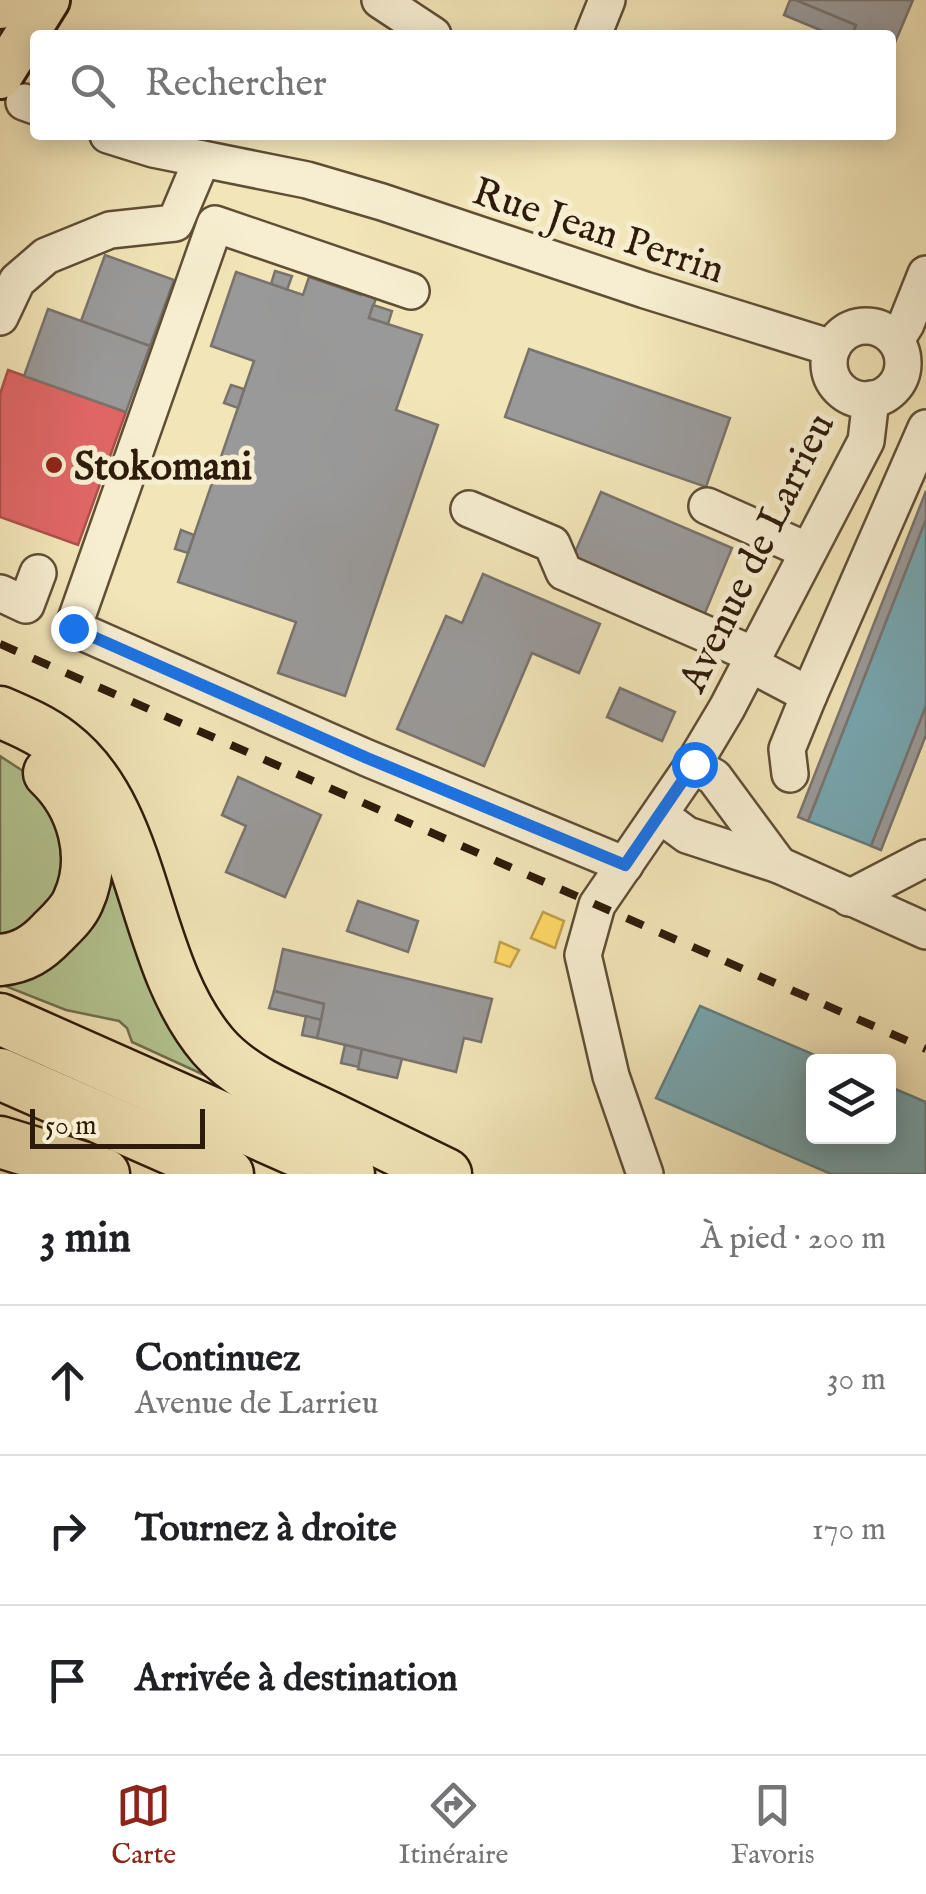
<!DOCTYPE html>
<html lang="fr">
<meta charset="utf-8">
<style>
:root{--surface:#fff;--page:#f2f2f2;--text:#202124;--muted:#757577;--line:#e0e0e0;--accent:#8f2418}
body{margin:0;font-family:"IM FELL English",serif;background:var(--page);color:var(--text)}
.controls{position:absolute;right:30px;bottom:30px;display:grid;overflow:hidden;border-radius:10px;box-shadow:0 5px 25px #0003}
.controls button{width:90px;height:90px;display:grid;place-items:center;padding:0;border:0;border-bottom:2px solid var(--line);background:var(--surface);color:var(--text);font:50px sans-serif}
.scale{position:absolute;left:30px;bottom:25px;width:175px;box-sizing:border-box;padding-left:10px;border:5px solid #2f1b0b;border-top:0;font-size:28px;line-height:35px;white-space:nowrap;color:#2f1b0b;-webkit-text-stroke:8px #f7eed1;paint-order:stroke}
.stop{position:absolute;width:30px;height:30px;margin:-22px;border:8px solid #1a73e8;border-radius:50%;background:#fff}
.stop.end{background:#1a73e8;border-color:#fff;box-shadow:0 2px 10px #0008}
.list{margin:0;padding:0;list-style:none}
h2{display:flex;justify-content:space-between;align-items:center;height:130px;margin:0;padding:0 40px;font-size:42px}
h2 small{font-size:32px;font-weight:400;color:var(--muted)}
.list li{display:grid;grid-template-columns:65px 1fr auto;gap:30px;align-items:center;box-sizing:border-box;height:150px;padding:0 40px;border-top:2px solid var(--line)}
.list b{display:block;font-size:38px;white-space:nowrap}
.list p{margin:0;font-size:32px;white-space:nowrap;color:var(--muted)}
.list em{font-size:32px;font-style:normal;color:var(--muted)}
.icon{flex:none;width:55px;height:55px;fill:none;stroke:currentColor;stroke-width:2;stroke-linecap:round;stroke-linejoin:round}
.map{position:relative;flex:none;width:926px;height:1174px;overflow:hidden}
.search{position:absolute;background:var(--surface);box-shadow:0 5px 25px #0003;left:30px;right:30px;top:30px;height:110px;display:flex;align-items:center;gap:25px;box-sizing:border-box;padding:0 35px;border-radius:10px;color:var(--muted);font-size:38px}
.sheet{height:580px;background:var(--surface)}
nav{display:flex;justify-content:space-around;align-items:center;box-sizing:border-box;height:140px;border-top:2px solid var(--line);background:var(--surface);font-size:28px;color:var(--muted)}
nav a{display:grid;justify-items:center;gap:5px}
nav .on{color:var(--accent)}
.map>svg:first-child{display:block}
</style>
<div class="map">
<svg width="926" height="1174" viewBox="0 0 926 1174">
<rect width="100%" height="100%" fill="#f2e5b8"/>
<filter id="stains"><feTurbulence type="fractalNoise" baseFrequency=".002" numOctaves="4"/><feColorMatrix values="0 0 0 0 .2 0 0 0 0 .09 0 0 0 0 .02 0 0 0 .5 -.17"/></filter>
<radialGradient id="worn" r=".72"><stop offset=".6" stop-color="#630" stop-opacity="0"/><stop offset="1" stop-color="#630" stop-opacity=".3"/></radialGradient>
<!-- green -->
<g fill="#b4c693" stroke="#72704f" stroke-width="2.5">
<path d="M51 748 224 1084 132 1042 127 1028 119 1021 66 1010 0 984 81 925Z"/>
<path d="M0 756 29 775 71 825 52 919 2 937 0 935Z"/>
</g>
<!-- homes -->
<g fill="#ffd966" stroke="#c1a04b" stroke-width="2.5">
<path d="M543 912 564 921 555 948 531 938Z"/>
<path d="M500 942 519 950 510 967 495 962Z"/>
</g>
<!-- shops -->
<path fill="#e06666" stroke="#ab504b" stroke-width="2.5" d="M8 370 126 412 78 545 0 517V394Z"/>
<!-- public -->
<g fill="#76a5af" stroke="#617c7e" stroke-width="2.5">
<path d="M926 519V706L871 846 808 821Z"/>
<path d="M700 1006 831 1062H814V1136H888V1086L926 1102V1174H831L656 1098Z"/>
</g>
<!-- industry -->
<g fill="#999" stroke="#79736e" stroke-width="2.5">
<path d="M790 0H796L856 25 852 35H832L784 15Z"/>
<path d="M796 0H913L891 52V35H852L856 25Z"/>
<path d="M105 255 174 280 150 346 81 321Z"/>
<path d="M275 271 292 276 287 290 271 284Z"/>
<path d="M236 272 303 295 309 277 361 295 364 285 379 290 369 318 422 335 396 410 438 425 345 696 278 673 296 622 178 582 254 361 211 346Z"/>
<path d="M373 305 392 311 388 324 369 318Z"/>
<path d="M48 309 150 346 126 412 24 376Z"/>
<path d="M529 349 730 418 706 487 505 417Z"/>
<path d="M231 385 244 389 238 408 224 403Z"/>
<path d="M206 458 219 463 213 481 199 477Z"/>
<path d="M926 491V519L808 821 798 817Z"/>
<path d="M601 492 732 548 702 620 570 564Z"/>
<path d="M181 530 194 535 188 553 175 549Z"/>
<path d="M483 574 600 624 579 673 532 653 484 766 397 729 446 616 462 623Z"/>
<path d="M620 688 675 712 662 741 607 717Z"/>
<path d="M926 706V735L881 850 871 846Z"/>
<path d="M238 777 321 815 285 897 226 872 246 826 222 815Z"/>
<path d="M358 901 418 921 408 952 347 931Z"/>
<path d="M283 949 492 999 481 1042 464 1038 456 1072 317 1038 324 1004 274 991Z"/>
<path d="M274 991 324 1004 321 1020 269 1008Z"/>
<path d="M306 1016 321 1020 317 1038 302 1035Z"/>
<path d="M345 1045 362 1049 359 1067 341 1063Z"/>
<path d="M362 1049 402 1059 397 1078 358 1069Z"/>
</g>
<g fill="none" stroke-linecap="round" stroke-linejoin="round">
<defs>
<g id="minor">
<path d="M380 0 433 35"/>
<path d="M593 35 607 0"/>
<path d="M24 102 35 106"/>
<path d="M108 135 153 149 307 180 382 202 645 290 832 348"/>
<path d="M411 291 215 224 73 628 367 758 625 865"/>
<path d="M0 317 17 281 46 256 110 230 175 223 202 159"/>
<circle cx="866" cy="363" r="37"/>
<path d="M896 340 906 324 926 274"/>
<path d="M707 506 808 551"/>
<path d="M469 509 552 544 564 572 754 655"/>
<path d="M0 593 26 605 38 573"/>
<path d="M750 664 809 695"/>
<path d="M693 765 714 777 779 865"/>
<path d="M790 774 787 749 809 695 926 428"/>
<path d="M660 815 687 835 779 865 926 931"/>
<path d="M849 898 926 858"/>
<path d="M645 1174 611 1076 583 955 597 905 693 765 727 708 866 441 871 399"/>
</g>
<g id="major">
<path d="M0 7 4 0"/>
<path d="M0 77 48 0"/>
</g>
<g id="highway">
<path d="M0 712C21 721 42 730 60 744 149 812 139 959 213 1046 242 1080 290 1098 329 1117 368 1136 407 1155 446 1174"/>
<path d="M0 960C23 958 38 948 53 932 62 923 73 913 78 901 98 857 83 805 49 773"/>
<path d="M0 1019 349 1174"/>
<path d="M0 1074 228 1174"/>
<path d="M0 1142 104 1174"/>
</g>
</defs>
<!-- minor casing -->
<use href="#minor" stroke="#604e36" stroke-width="40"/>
<!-- major casing -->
<use href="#major" stroke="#2f1b0b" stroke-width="48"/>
<!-- highway casing -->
<use href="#highway" stroke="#2f1b0b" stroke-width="55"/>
<!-- minor -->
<use href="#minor" stroke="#f7eed1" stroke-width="35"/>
<!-- major -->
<use href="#major" stroke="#f2e5b8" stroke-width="42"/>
<!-- highway -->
<use href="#highway" stroke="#f2e5b8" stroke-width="50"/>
<!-- rail -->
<path stroke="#2f1b0b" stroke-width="8" stroke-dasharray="18 18" stroke-linecap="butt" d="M0 644 926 1049"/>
</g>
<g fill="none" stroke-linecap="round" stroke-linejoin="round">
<!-- route -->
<path stroke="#1a73e8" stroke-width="12" d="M73 628 367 758 625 865 694 764"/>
</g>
<!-- markers -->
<circle fill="#8f2418" stroke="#f7eed1" stroke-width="4" cx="54" cy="465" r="10"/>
<g text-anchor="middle" stroke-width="10" stroke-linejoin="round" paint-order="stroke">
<!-- street labels -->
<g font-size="40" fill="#2f1b0b" stroke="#f7eed1">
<text transform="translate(599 229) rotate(18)" y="14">Rue Jean Perrin</text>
<text transform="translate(755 552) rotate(-64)" y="14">Avenue de Larrieu</text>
</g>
<!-- poi labels -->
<g font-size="40" font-weight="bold" fill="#2f1b0b" stroke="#f7eed1" text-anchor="start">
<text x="74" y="479">Stokomani</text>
</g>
</g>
<rect width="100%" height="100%" filter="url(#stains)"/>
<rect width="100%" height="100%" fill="url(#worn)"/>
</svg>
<div class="controls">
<button><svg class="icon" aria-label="layers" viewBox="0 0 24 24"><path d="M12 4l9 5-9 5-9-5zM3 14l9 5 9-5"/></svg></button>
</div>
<div class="scale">50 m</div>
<div class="stop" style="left:694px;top:764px"></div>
<div class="stop end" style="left:73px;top:628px"></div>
<div class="search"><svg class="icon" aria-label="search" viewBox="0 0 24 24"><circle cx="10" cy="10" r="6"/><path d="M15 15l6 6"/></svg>Rechercher</div>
</div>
<section class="sheet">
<h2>3 min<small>À pied · 200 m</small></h2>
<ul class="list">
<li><svg class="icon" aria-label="ahead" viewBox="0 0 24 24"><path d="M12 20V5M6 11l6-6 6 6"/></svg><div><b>Continuez</b><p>Avenue de Larrieu</p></div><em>30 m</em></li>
<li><svg class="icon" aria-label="right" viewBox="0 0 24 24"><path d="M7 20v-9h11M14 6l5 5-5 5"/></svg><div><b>Tournez à droite</b></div><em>170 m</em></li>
<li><svg class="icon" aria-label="arrive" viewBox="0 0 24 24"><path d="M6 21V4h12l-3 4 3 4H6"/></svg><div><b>Arrivée à destination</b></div></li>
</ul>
</section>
<nav>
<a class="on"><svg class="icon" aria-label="map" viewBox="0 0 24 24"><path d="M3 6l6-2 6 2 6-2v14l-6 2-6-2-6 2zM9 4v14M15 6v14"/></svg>Carte</a>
<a><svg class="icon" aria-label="directions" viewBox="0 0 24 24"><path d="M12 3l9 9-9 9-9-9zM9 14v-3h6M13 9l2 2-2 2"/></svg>Itinéraire</a>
<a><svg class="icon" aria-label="saved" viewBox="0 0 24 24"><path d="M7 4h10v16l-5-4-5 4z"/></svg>Favoris</a>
</nav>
